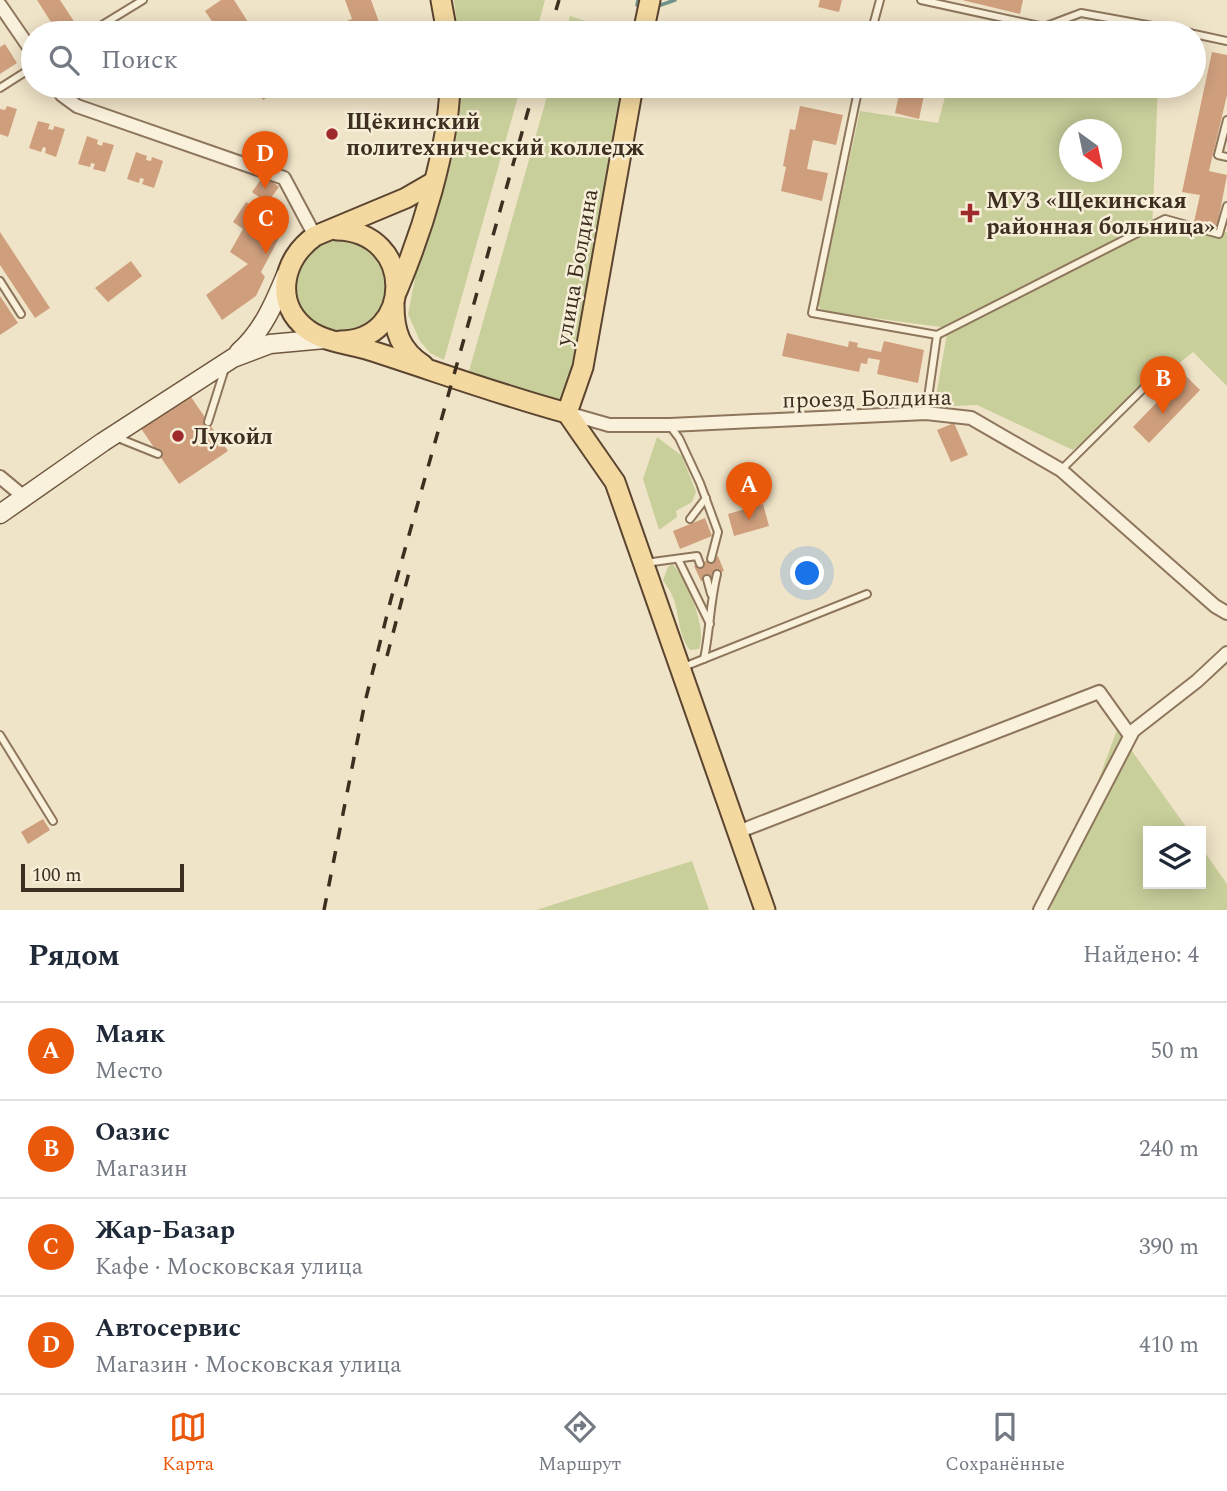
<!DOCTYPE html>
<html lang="ru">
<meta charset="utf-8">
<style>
:root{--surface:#fff;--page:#f2f2f3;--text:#1f2937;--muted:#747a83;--line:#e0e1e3;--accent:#ea580c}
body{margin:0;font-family:Spectral,serif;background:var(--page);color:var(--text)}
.controls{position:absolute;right:21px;bottom:21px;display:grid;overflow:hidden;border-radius:0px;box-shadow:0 4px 18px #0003}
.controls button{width:63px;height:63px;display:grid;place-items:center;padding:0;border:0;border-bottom:2px solid var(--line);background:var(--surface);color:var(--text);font:35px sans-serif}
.compass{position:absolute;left:1059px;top:119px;width:63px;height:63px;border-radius:50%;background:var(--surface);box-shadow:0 4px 18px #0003;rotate:147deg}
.scale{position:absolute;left:21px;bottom:18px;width:163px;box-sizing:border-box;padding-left:7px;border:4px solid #3d2e20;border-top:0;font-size:19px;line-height:24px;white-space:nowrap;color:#3d2e20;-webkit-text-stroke:5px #f7eed8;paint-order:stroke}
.you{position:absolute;left:808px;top:574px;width:24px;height:24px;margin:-18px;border:5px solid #fff;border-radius:50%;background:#1a73e8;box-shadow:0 0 0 10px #1a73e833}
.badge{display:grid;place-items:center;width:46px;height:46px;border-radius:50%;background:var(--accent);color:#fff;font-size:23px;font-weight:700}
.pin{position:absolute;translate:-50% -58px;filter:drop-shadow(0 2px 4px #0008)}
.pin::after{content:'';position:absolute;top:37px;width:24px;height:21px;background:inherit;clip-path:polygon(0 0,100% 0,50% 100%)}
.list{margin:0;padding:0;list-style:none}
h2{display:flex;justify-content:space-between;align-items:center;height:91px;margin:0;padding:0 28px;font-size:30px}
h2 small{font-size:23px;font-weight:400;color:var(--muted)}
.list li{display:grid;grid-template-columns:46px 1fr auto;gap:21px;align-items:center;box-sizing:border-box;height:98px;padding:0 28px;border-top:2px solid var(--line)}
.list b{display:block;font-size:26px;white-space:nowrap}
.list p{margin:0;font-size:23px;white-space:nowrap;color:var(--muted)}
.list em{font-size:23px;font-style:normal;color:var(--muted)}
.icon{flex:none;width:38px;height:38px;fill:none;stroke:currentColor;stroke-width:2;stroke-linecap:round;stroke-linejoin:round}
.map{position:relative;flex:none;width:1227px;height:910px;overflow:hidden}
.search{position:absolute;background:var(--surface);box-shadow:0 4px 18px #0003;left:21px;right:21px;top:21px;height:77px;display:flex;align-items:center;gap:18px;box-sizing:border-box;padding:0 24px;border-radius:38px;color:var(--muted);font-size:26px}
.sheet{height:483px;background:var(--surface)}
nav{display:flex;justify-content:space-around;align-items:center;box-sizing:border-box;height:98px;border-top:2px solid var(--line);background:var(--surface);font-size:19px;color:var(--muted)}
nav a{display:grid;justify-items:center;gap:4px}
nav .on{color:var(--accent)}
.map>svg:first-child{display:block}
</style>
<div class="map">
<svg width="1227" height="910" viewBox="0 0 1227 910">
<rect width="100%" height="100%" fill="#f0e4c8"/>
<!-- green -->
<g fill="#c9cf9b" fill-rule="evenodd">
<path d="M454 0H545L536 33H458Z"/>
<path d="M570 16 623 33H565Z"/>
<path d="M460 86H521L444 360 430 353 420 341 408 314 417 268 447 164Z"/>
<path d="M550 86H621L580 366 565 408 469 371Z"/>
<path d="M948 86H1158L1152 232H1227V386L1193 352 1073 450 977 405 934 407 948 328 821 311 818 303 860 111 938 123ZM1070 130H1112V172H1070Z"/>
<path d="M337 237 365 242 388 272 384 309 364 329 336 334 310 323 294 299V271L318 242Z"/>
<path d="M657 437 682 456 696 492 692 502 676 511 677 517 659 530 643 479Z"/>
<path d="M672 564C687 578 708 631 699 649L690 650C677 634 680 612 672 595 669 589 666 585 663 580L668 567Z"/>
<path d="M1117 730 1189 831H1148V884H1201V847L1227 884V910H1050Z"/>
<path d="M692 861 709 910H536Z"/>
</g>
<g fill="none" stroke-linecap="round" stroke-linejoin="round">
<!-- stream -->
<g stroke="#6f938a" stroke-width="3.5">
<path d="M637 5 638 0"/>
<path d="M655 7 675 0"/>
<path d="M615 31 627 28 628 26"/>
</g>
</g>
<!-- building -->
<g fill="#cf9f7d">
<path d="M37 0H60L77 26 66 33H58Z"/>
<path d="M221 0H234L255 33H220L205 11Z"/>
<path d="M345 0H371L383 33H320L319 31 352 19Z"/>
<path d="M820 0H842L839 12 818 7Z"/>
<path d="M962 0H1023L1020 14Z"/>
<path d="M915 23 938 28 937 33H912Z"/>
<path d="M5 44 17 63 0 74V47Z"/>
<path d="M1212 52 1227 55V95L1209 171 1227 175 1217 227 1194 222 1200 195 1182 192Z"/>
<path d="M254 86H285L263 100Z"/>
<path d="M901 86H926L919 119 895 113Z"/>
<path d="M7 106 17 109 8 137 0 134V109L5 110Z"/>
<path d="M800 106 843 115 836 145 813 140 807 169 828 173 822 201 781 191 786 167 783 166 790 129 795 130Z"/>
<path d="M38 121 50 124 48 129 53 130 54 126 65 129 56 157 45 153 46 148 43 147 41 152 29 148Z"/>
<path d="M87 136 98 140 97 144 102 146 103 142 114 145 105 172 93 169 95 164 91 163 90 167 78 164Z"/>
<path d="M136 152 147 156 146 160 151 161 152 157 163 161 154 188 142 184 144 179 140 178 139 183 127 179Z"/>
<path d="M264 175 279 187 267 203 252 192Z"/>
<path d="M246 202 285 227 261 272 265 277 256 296 222 320 206 295 248 264 230 252 243 229 233 222Z"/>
<path d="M0 232 50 308 35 318 0 265Z"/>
<path d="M131 261 142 276 108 302 95 288Z"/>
<path d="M0 296 18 323 0 335Z"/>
<path d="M787 333 848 347 849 341 858 343 857 347 881 352 884 341 924 350 918 383 877 374 880 360 868 358 867 364 861 363 859 372 782 356Z"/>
<path d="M1184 374 1200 390 1149 443 1133 427Z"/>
<path d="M189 394 228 451 179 484 140 427Z"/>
<path d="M954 423 968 455 951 462 937 430Z"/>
<path d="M763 504 769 526 734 536 728 514Z"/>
<path d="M705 518 712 536 680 549 673 531Z"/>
<path d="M718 556 724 571 701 581 694 566Z"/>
<path d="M43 819 50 830 28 844 21 832Z"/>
</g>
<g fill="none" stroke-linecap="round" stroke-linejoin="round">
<defs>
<g id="lane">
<path d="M921 0 1044 27 1081 13 1191 33"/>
<path d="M89 33 143 0"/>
<path d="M871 33 880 0"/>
<path d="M1194 34 1227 41"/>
<path d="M859 86 812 313 937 335 1165 219 1219 234 1227 206"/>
<path d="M0 88 33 67"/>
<path d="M1227 120 1218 155 1227 157"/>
<path d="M0 281 21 314"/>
<path d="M926 412 937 335"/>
<path d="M208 422 225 368"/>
<path d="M670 426 679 438 700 483 718 532 711 559"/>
<path d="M118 438 158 454"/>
<path d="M1061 470 1158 374"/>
<path d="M690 519 706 498"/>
<path d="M678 559 710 624"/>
<path d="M645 563 697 556 700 564"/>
<path d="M707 579 711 594"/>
<path d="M704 659C710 630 710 602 717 574"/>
<path d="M681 668 867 594"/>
<path d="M0 735 53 821"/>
</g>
<g id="street">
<path d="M0 5 33 53"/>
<path d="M56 86 62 95 77 106 284 178 315 236"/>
<path d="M567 413 609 425H670L926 413 971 418 1061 470 1215 606 1227 613"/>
<path d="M0 477 24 497"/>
<path d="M748 828 1099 692 1129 734 1197 681 1227 653"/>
<path d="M1040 910 1133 731"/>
</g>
<g id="secondary">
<path d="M239 352C262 332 274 304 286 275"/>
<path d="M0 514 103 442 233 358 270 344 325 339"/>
</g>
<g id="primary">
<path d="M441 0 447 33"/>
<path d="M643 33 650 0"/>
<path d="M432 183 406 198 315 236C282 259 273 304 308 330 325 342 349 344 369 350 435 371 500 395 567 413L615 482 765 910"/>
<path d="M337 230C416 232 414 341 340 341"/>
<path d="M397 291C422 232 448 150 450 86"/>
<path d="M394 305C394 331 400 350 423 365"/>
<path d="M567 413 583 367 633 86"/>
</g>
</defs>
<!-- lane casing -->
<use href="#lane" stroke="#8d765c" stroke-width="10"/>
<!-- street casing -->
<use href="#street" stroke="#8d765c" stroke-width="16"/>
<!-- secondary casing -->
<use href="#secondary" stroke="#6f573f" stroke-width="21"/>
<!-- primary casing -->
<use href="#primary" stroke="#5b4430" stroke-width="23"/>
<!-- lane -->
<use href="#lane" stroke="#faf1dc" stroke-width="6"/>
<!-- street -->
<use href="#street" stroke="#faf1dc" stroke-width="12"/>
<!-- secondary -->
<use href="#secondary" stroke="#faf1dc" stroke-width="18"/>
<!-- primary -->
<use href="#primary" stroke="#f3d9a0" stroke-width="19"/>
<!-- rail -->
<g stroke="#3d2e20" stroke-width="3.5" stroke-dasharray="12 12" stroke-linecap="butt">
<path d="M549 33 559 0"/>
<path d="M387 656 411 565"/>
<path d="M324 910 365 702 391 599 535 86"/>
</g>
</g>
<!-- markers -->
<g fill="#9e2a2b" stroke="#f7eed8" stroke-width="2.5">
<circle cx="332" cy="134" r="7"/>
<path d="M966.5 202.5h7v7h7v7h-7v7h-7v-7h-7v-7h7z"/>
<circle cx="178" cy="436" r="7"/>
</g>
<g text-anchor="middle" stroke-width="5" stroke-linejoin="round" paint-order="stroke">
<!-- poi labels -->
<g font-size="23" font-weight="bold" fill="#3d2e20" stroke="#f7eed8" text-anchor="start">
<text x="346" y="129">Щёкинский<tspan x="346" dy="26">политехнический колледж</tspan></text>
<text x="986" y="208">МУЗ «Щекинская<tspan x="986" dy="26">районная больница»</tspan></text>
<text x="192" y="444">Лукойл</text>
</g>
<!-- street labels -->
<g font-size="23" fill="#3d2e20" stroke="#f7eed8">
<text transform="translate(576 267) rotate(-80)" y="8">улица Болдина</text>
<text transform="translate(867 398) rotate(-1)" y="8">проезд Болдина</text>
</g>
</g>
</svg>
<div class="controls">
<button><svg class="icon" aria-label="layers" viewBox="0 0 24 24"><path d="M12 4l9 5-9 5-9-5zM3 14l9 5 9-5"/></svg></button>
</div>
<svg class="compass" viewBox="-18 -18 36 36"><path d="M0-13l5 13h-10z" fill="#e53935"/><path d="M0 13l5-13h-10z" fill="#747a83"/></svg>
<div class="scale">100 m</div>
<div class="you"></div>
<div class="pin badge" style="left:749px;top:520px">A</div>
<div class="pin badge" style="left:1163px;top:414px">B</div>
<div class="pin badge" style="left:266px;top:254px">C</div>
<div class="pin badge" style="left:265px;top:189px">D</div>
<div class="search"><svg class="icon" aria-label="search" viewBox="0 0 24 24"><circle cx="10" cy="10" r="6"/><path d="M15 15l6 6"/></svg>Поиск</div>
</div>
<section class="sheet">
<h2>Рядом<small>Найдено: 4</small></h2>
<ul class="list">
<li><span class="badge">A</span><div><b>Маяк</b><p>Место</p></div><em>50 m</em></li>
<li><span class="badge">B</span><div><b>Оазис</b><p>Магазин</p></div><em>240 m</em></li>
<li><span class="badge">C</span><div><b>Жар-Базар</b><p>Кафе · Московская улица</p></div><em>390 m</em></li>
<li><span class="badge">D</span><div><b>Автосервис</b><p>Магазин · Московская улица</p></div><em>410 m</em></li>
</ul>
</section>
<nav>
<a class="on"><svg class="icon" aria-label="map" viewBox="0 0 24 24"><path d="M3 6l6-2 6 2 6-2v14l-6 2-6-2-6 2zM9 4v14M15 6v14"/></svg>Карта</a>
<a><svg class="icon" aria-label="directions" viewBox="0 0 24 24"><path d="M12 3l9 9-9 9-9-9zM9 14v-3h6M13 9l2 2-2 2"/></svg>Маршрут</a>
<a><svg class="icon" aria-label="saved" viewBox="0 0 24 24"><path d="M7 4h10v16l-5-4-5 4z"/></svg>Сохранённые</a>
</nav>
